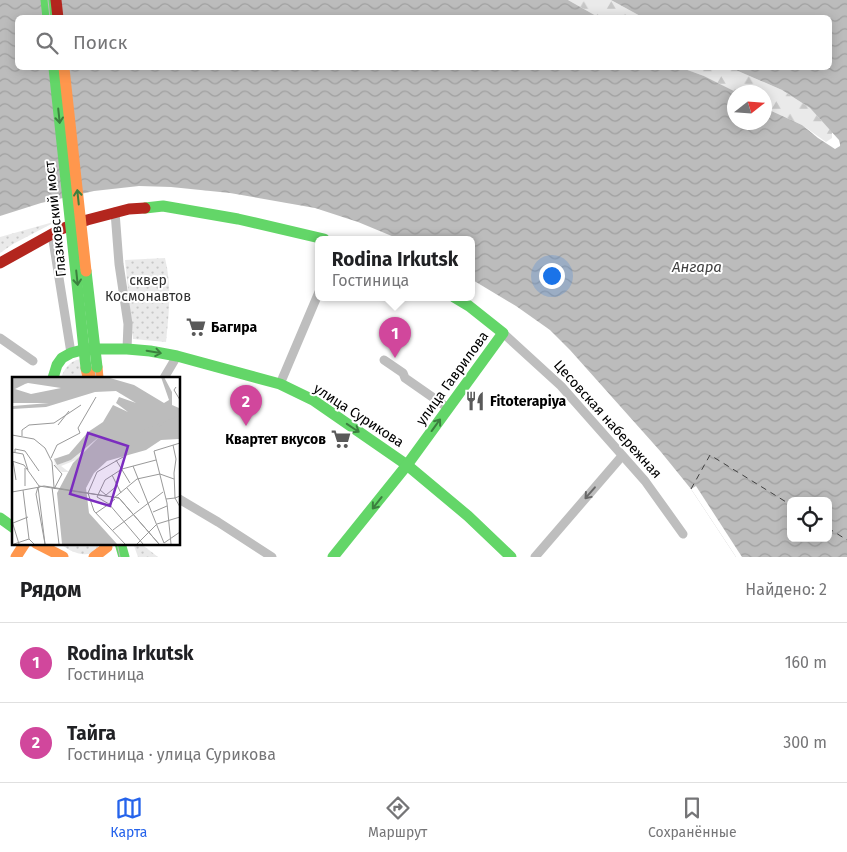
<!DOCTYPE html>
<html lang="ru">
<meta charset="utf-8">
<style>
:root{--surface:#fff;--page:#f6f6f6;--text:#202124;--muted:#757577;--line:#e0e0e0;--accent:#2563eb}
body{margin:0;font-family:"Fira Sans",sans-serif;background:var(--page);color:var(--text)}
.controls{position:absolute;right:15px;bottom:15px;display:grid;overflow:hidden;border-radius:8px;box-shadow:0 2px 12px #0003}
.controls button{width:45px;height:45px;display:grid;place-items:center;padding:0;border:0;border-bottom:1px solid var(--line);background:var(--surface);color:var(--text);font:25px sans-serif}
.compass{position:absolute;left:727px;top:85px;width:45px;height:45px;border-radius:50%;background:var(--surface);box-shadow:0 2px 12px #0003;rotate:73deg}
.you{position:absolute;left:551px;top:275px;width:18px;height:18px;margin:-12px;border:4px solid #fff;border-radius:50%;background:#1a73e8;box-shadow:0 0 0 8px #1a73e833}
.badge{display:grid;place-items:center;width:32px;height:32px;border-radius:50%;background:var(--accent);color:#fff;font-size:16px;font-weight:700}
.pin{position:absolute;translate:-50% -41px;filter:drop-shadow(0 1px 2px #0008)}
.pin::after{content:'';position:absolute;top:26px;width:18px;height:15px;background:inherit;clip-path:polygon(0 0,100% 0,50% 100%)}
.popup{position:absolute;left:315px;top:236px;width:160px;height:65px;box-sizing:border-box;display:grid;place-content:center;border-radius:8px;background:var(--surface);filter:drop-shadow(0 1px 4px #0005);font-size:16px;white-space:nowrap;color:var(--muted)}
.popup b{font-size:19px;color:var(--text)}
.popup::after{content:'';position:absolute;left:50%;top:100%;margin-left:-10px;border:10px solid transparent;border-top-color:var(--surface)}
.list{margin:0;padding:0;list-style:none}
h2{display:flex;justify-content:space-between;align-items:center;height:65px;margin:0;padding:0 20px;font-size:21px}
h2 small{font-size:16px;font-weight:400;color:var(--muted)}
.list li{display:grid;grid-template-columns:32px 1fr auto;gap:15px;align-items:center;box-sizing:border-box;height:80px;padding:0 20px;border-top:1px solid var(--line)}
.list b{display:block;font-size:19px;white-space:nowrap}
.list p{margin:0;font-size:16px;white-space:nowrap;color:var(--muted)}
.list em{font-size:16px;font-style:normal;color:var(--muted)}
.icon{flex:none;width:28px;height:28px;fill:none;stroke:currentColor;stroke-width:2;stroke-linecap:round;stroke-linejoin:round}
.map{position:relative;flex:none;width:847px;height:557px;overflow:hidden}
.search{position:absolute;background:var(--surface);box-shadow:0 2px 12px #0003;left:15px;right:15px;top:15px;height:55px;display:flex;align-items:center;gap:12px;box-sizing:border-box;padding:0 18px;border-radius:8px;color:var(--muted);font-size:19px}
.sheet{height:225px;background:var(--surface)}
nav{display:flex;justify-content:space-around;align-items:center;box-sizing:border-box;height:70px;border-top:1px solid var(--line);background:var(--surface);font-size:14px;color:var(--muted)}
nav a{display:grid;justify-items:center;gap:2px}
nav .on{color:var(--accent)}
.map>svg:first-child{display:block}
</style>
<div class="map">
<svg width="847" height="557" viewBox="0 0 847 557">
<defs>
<pattern id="forest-firs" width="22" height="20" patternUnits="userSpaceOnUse" patternTransform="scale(1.25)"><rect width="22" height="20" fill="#eaeaea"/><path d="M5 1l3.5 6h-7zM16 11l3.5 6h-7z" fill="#c7c7c7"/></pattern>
<pattern id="park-dots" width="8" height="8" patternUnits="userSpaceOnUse" patternTransform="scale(1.25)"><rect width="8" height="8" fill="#eaeaea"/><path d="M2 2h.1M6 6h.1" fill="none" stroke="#c7c7c7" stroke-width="1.8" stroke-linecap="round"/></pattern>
<pattern id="water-waves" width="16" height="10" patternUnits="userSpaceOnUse" patternTransform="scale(1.25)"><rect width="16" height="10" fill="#bcbcbc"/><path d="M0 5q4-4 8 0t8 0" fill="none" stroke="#a0a0a0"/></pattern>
</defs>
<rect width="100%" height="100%" fill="#fff"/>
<!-- forest -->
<g fill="url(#forest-firs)">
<path d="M568 0H611L642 17H598Z"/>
<path d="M682 68H731L782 90 810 108 832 132V138L826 142 802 125 765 108 764 92H736L704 76Z"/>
</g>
<!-- park -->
<g fill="url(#park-dots)">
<path d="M57 221 13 244 0 253V237Z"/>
<path d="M165 258C172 287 169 313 166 342L133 339 125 260Z"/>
<path d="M80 359 82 378H61C64 369 70 361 80 359Z"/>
<path d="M59 543H99C98 548 96 550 92 553 80 557 68 550 59 543Z"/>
<path d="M133 543H140L158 557H138Z"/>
</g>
<!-- water -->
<path fill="url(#water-waves)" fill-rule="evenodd" d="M0 0H568L598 17 18 18V68H682L704 76 736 92H734V122H764L765 108 802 125 818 138 835 149 840 146V144L839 140 810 108 782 90 731 68H830V18L642 17 611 0H847V557H736L691 489 661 452 570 350 550 330 516 306 471 279V239H399L358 222 315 208 230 193 171 187 139 186 94 191 41 203 0 216ZM791 501H828V538H791Z"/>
<!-- pier -->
<path fill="#fff" d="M696 486 742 557H736L691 489Z"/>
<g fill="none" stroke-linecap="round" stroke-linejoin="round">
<!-- ferry -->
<g stroke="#404040" stroke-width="1" stroke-dasharray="6 5" stroke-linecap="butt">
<path d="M691 489 710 455 791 505"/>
<path d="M828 528 847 540"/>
</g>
<!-- street -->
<g stroke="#bebebe" stroke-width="9">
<path d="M115 212 119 264 128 324 127 349"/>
<path d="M52 234 71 353"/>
<path d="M503 333 561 386 645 481 683 534"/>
<path d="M0 338 33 361"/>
<path d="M384 360 403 373 405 378 448 408"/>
<path d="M164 378 177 356"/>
<path d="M280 384 319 292"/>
<path d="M179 499 218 522 272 557"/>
<path d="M535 557 622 456"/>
</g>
<!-- fast -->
<g stroke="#63d668" stroke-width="11">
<path d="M46 0 48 18"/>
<path d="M145 208 163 206 238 219 324 239"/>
<path d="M53 378 57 365 62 358 71 353 86 349H127L150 351 177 356 280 384 313 400 407 465 468 516 511 557"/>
<path d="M0 518 14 528"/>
<path d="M120 543 124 557"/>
<path d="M333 557 407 465 503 333 469 306 454 297"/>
</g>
<!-- slow -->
<g stroke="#ff974d" stroke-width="11">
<path d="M97 367 98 378"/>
<path d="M86 368 88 378"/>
<path d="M36 543 63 557"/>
<path d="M16 557 25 543"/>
<path d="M94 557 107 547"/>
</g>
<!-- jam -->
<g stroke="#b3261e" stroke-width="11">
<path d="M56 0 58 18"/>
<path d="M0 263 61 229 87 220 129 209 145 208"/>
</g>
<!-- tram -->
<g stroke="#bdbdbd" stroke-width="1">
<path d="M48 0 50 18"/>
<path d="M61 68 96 378"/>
<path d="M117 543 120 557"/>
</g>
<!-- fast-bridge -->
<g stroke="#63d668" stroke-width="11">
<path d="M54 68 86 368"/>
<path d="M86 271 97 367"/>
</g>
<!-- slow-bridge -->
<path stroke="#ff974d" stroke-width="11" d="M64 68 86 271"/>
</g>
<!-- one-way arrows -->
<defs><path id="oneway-shaft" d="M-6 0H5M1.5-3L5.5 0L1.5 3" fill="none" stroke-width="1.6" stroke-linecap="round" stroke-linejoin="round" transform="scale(1.25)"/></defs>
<g stroke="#3b803e">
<use href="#oneway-shaft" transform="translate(59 116) rotate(84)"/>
<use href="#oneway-shaft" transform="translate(78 197) rotate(-96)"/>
<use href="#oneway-shaft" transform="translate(77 278) rotate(84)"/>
<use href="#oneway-shaft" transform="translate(154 352) rotate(10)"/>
<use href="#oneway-shaft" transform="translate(436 425) rotate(-54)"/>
<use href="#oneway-shaft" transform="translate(353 428) rotate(34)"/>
<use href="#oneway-shaft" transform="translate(377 503) rotate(128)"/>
</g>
<use stroke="#686868" href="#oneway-shaft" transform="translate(590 493) rotate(131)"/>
<!-- icons -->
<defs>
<symbol id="supermarket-bare" viewBox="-9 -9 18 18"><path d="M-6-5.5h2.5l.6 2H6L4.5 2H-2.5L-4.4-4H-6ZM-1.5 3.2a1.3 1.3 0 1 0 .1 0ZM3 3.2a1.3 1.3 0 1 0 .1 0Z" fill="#595959" stroke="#fff" stroke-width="2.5" paint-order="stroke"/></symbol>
<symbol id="restaurant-bare" viewBox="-9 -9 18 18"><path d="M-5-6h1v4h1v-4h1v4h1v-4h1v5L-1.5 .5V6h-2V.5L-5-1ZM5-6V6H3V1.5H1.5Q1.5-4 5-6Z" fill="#595959" stroke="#fff" stroke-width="2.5" paint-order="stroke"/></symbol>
</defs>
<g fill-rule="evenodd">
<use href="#supermarket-bare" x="182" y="313" width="28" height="28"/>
<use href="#restaurant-bare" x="461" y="387" width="28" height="28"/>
<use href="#supermarket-bare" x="327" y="425" width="28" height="28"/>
</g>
<g text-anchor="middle" stroke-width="4" stroke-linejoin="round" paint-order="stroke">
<!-- street labels -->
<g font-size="14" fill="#000" stroke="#fff">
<text transform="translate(55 219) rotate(-96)" y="5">Глазковский мост</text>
<text transform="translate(452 378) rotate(-54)" y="5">улица Гаврилова</text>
<text transform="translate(359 415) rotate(33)" y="5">улица Сурикова</text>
<text transform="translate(608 419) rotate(48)" y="5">Цесовская набережная</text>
</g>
<!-- park labels -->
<g font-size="14" fill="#2f2f2f" stroke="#fff">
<text x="148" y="285">сквер<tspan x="148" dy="16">Космонавтов</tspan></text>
</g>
<!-- poi labels -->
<g font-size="14" font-weight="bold" fill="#000" stroke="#fff" text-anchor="start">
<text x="211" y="332">Багира</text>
<text x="490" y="406">Fitoterapiya</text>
<text x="326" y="444" text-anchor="end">Квартет вкусов</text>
</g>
<!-- water labels -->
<g font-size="15" font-style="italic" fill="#404040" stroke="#fff">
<text x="697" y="272">Ангара</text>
</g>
</g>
<!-- overview -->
<g transform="translate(12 377)">
<rect width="168" height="168" fill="#fff"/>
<path d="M86 61 64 83 49 89 57 95H50L43 89 42 80 44 88 59 83Z" fill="#eaeaea"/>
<path d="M0 0 98 1 122 8 152 26 157 23 149 0H152L160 15V28L167 31V62L149 63 134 73 95 84 82 96 74 111 77 136 105 167H50L45 116 61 86 87 60 59 83 45 88 42 82 57 77 76 55 91 45 101 28 116 35 104 26 107 20 124 26 104 14 83 15 34 30 0 32 1 29 37 26H0ZM13 7 16 6 49 11 19 17 3 12Z" fill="#bcbcbc" fill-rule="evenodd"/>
<path fill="none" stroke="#bcbcbc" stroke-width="2.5" d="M108 78 106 76 132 54 168 40"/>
<path fill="none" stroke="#999" stroke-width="1" d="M164 10 162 13 168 23M46 48 57 34M0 58 22 62 33 71 40 85 42 110M10 59V53L17 48 42 46 69 28M161 68 164 82 162 96M0 75 11 77 16 93M3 75V72L13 74 27 94M111 80 85 95 76 116 82 134 113 167M39 81 45 68 68 56 66 51 84 20M104 83 118 106M0 84 12 88 27 109 107 121 147 167M1 84 4 103M121 89 152 166 168 155M100 98 109 116M13 109V91M26 110 33 167M40 110 47 167M115 111 127 126M42 112 50 97 42 88M11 113 17 162 22 167M88 113 94 118 106 108M0 115 28 110M168 119 163 121 168 130M102 121 125 102 148 97 162 102M103 122 97 127 85 120 93 103 110 92 144 83M154 122 163 121 162 96M141 135 155 129M84 136 97 127 131 167M0 144 7 167M1 146 16 140M101 153 151 115M2 167 17 162M33 167 24 117 26 110 32 109 107 121 147 167M125 167 145 147 168 140M159 167 155 126 142 74 168 66"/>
<path fill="#7b2cbf" fill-opacity="0.15" stroke="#7b2cbf" stroke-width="2.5" d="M76 56 116 69 98 129 58 117Z"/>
<rect width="168" height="168" fill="none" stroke="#000" stroke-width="2.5"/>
</g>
</svg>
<div class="controls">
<button><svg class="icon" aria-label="locate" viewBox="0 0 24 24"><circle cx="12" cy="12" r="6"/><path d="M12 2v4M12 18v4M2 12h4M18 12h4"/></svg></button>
</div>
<svg class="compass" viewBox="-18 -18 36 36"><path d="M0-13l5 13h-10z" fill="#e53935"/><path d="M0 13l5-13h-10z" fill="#757577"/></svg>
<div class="you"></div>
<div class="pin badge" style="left:395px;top:358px;background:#d1479c">1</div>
<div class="popup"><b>Rodina Irkutsk</b>Гостиница</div>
<div class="pin badge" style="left:246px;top:426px;background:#d1479c">2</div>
<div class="search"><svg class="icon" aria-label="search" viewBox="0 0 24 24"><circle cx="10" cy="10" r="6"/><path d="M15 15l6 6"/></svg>Поиск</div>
</div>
<section class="sheet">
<h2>Рядом<small>Найдено: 2</small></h2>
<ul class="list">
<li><span class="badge" style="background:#d1479c">1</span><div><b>Rodina Irkutsk</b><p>Гостиница</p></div><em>160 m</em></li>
<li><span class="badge" style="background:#d1479c">2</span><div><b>Тайга</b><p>Гостиница · улица Сурикова</p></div><em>300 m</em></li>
</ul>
</section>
<nav>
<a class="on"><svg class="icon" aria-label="map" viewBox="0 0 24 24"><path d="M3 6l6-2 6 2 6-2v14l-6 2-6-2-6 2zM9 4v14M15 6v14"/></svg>Карта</a>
<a><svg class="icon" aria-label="directions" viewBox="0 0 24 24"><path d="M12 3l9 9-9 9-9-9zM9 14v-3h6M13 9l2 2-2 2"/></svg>Маршрут</a>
<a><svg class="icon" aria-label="saved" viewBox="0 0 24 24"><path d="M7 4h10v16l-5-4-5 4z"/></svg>Сохранённые</a>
</nav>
